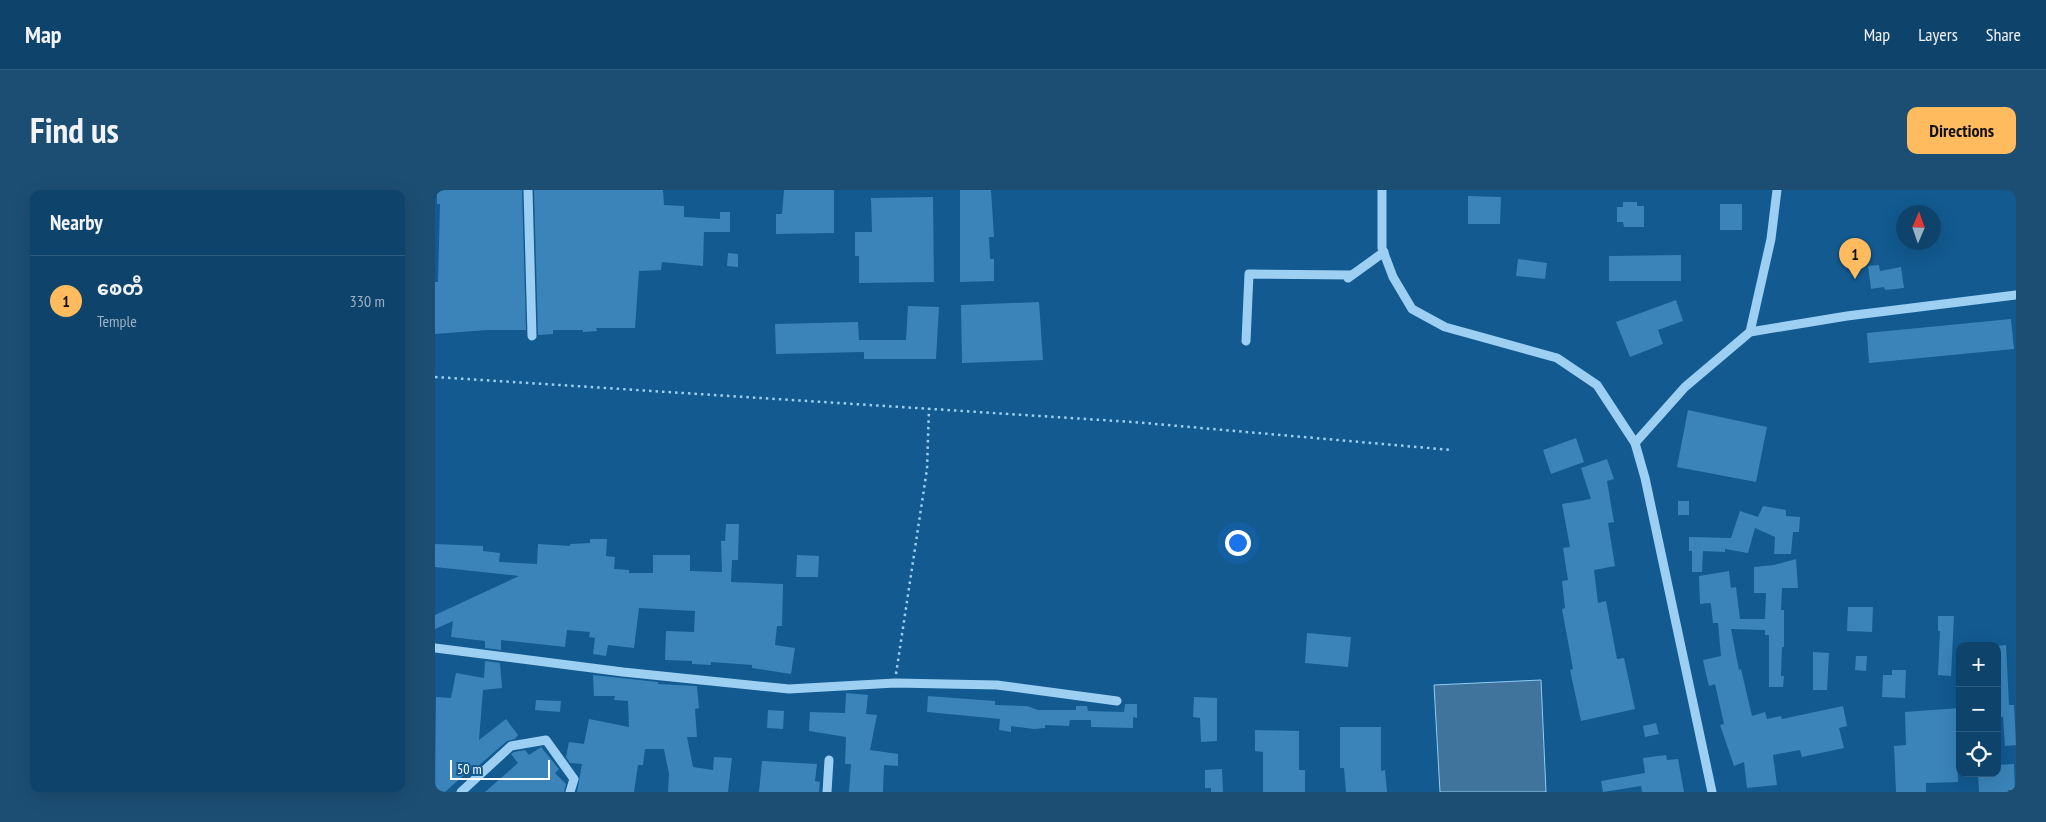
<!DOCTYPE html>
<meta charset="utf-8">
<style>
:root{--surface:#0e446c;--page:#1c4e74;--text:#f1f3f6;--muted:#9bb0c2;--line:#2e5c7f;--accent:#ffbb5e}
body{margin:0;font-family:"PT Sans Narrow","Noto Sans Myanmar",sans-serif;background:var(--page);color:var(--text)}
.controls{position:absolute;right:15px;bottom:15px;display:grid;overflow:hidden;border-radius:10px;box-shadow:0 5px 20px #0002}
.controls button{width:45px;height:45px;display:grid;place-items:center;padding:0;border:0;border-bottom:1px solid var(--line);background:var(--surface);color:var(--text);font:25px sans-serif}
.compass{position:absolute;left:1461px;top:15px;width:45px;height:45px;border-radius:50%;background:var(--surface);box-shadow:0 5px 20px #0002;rotate:2deg}
.scale{position:absolute;left:15px;bottom:12px;width:100px;box-sizing:border-box;padding-left:5px;border:2px solid #fff;border-top:0;font-size:14px;line-height:18px;white-space:nowrap;color:#fff;-webkit-text-stroke:4px #125a90;paint-order:stroke}
.you{position:absolute;left:802px;top:352px;width:18px;height:18px;margin:-12px;border:4px solid #fff;border-radius:50%;background:#1a73e8;box-shadow:0 0 0 8px #1a73e833}
.badge{display:grid;place-items:center;width:32px;height:32px;border-radius:50%;background:var(--accent);color:#111;font-size:16px;font-weight:700}
.pin{position:absolute;translate:-50% -41px;filter:drop-shadow(0 1px 2px #0008)}
.pin::after{content:'';position:absolute;top:26px;width:18px;height:15px;background:inherit;clip-path:polygon(0 0,100% 0,50% 100%)}
.list{margin:0;padding:0;list-style:none}
h2{display:flex;justify-content:space-between;align-items:center;height:65px;margin:0;padding:0 20px;font-size:21px}
h2 small{font-size:16px;font-weight:400;color:var(--muted)}
.list li{display:grid;grid-template-columns:32px 1fr auto;gap:15px;align-items:center;box-sizing:border-box;height:90px;padding:0 20px;border-top:1px solid var(--line)}
.list b{display:block;font-size:19px;white-space:nowrap}
.list p{margin:0;font-size:16px;white-space:nowrap;color:var(--muted)}
.list em{font-size:16px;font-style:normal;color:var(--muted)}
.icon{flex:none;width:28px;height:28px;fill:none;stroke:currentColor;stroke-width:2;stroke-linecap:round;stroke-linejoin:round}
.map{position:relative;flex:none;width:1581px;height:602px;overflow:hidden;border-radius:10px}
header{display:flex;align-items:center;gap:30px;box-sizing:border-box;height:70px;padding:0 25px;background:var(--surface);border-bottom:1px solid var(--line)}
header strong{font-size:24px}
nav{display:flex;gap:28px;margin-inline-start:auto;font-size:18px}
.intro{display:flex;align-items:center;justify-content:space-between;box-sizing:border-box;height:120px;padding:0 30px}
h1{margin:0;font-size:35px}
.button{padding:12px 22px;border-radius:10px;background:var(--accent);color:#111;font-size:18px;font-weight:700}
main{display:flex;gap:30px;padding:0 30px}
aside{flex:1;background:var(--surface);border-radius:10px;box-shadow:0 5px 20px #0002}
.map>svg:first-child{display:block}
</style>
<header>
<strong>Map</strong>
<nav><a>Map</a><a>Layers</a><a>Share</a></nav>
</header>
<div class="intro"><h1>Find us</h1><a class="button">Directions</a></div>
<main>
<aside>
<h2>Nearby<small></small></h2>
<ul class="list">
<li><span class="badge">1</span><div><b>စေတီ</b><p>Temple</p></div><em>330 m</em></li>
</ul>
</aside>
<div class="map">
<svg width="1581" height="602" viewBox="0 0 1581 602">
<rect width="100%" height="100%" fill="#125a90"/>
<!-- water -->
<path fill="#41749c" stroke="#8fccf5" d="M1106 490 1111 602H1005L999 495Z"/>
<!-- building -->
<g fill="#3a84b9">
<path d="M2 0H87L91 140H52L0 144V92H3L5 14H2Z"/>
<path d="M99 0H228L229 15 249 16V27L285 29V22H295V42H269L268 76 227 72 226 80 204 81 200 138H161L162 141 148 142V140H118V144L103 145Z"/>
<path d="M349 0H399V43L341 44V24H347Z"/>
<path d="M525 0H556L559 47H554L555 69H559V91L525 92Z"/>
<path d="M1033 6 1066 7 1065 34H1033Z"/>
<path d="M498 7 499 92 424 93V66H420V42H437L436 8Z"/>
<path d="M1188 12H1202V16H1209V37H1189L1188 32H1182V17H1188Z"/>
<rect x="1285" y="14" width="22" height="26"/>
<path d="M293 63 303 64V77L292 76Z"/>
<path d="M1246 65V91H1174V66Z"/>
<path d="M1083 69 1112 73 1110 89 1081 86Z"/>
<path d="M1444 75 1445 81 1466 77 1469 98 1450 100 1449 97 1436 99 1433 76Z"/>
<path d="M1241 110 1248 131 1223 140 1228 154 1195 167 1181 132Z"/>
<path d="M604 112 608 170 527 173 526 115Z"/>
<path d="M473 116 504 117 501 169H429V162L341 164 340 134 423 132 424 150H471Z"/>
<path d="M1576 129 1579 159 1434 173 1432 143Z"/>
<path d="M1253 220 1332 237 1321 292 1242 277Z"/>
<path d="M1141 248 1149 272 1116 284 1108 260Z"/>
<path d="M1172 269 1179 289 1172 291 1179 332 1173 333 1180 376 1159 380 1163 413 1171 411 1182 469 1189 468 1200 519 1146 531 1135 480 1138 479 1127 419 1130 418 1127 391 1133 390 1128 358 1135 357 1127 314 1156 309 1146 278Z"/>
<rect x="1243" y="311" width="11" height="14"/>
<path d="M1328 316 1351 320V326L1365 327 1364 342H1358L1356 364H1339L1340 347 1320 338 1313 363 1290 359V362L1268 361 1267 382H1257V361H1254V347L1296 348 1305 321 1323 327Z"/>
<path d="M291 334H304L303 370H297L296 392 348 394 347 436H342L340 455 360 458 356 484 317 478V475L276 472V475L257 474V471L230 470 231 441 259 442 260 421 204 418 199 458 173 455 171 466 158 464 160 448 154 447 155 442 132 440 130 457 66 450V460L50 458V451L16 447 18 431 0 439V425L84 386 0 377V354L48 356V361L65 363 64 372 102 374 103 354 135 356V354L155 353V349H172L171 366 180 367 179 379 194 380V383H218V365H255V381L287 382 286 351H290Z"/>
<path d="M362 365 384 366 383 387H361Z"/>
<path d="M1361 369 1363 398H1347L1346 420H1349V457H1347L1346 486H1349L1348 497H1334V445H1330V440L1296 439 1304 480 1306 479 1317 526 1330 522 1332 529 1346 526 1347 529 1408 516 1412 536 1404 538 1409 558 1367 567 1365 560 1338 565 1342 595 1312 598 1309 572 1299 576 1285 535 1289 534 1280 494 1274 496 1271 484 1268 470 1286 466 1283 433H1278L1276 415 1275 413 1265 414 1264 386 1294 381 1296 398 1301 397 1305 429H1330L1331 403H1319V377L1339 375Z"/>
<path d="M1413 417H1438L1437 442 1412 441Z"/>
<path d="M1503 426H1519L1516 486 1503 485 1505 441H1503Z"/>
<path d="M872 443 916 447 913 477 870 473Z"/>
<path d="M1571 455 1574 515H1579L1581 555 1570 556 1568 527H1562V456Z"/>
<path d="M1378 462 1394 463 1392 500H1378Z"/>
<path d="M1421 466H1432L1431 481 1420 480Z"/>
<path d="M50 471 65 473 67 498 48 500 44 550 71 529 83 545 80 549 72 551 42 577 40 575 10 602H0L1 507 16 508 21 483 49 488Z"/>
<path d="M1457 480H1471L1470 508 1447 507 1448 485H1457Z"/>
<path d="M158 485 223 492V494L262 496 264 518 260 519 262 547H252L258 577 278 580 279 567 297 568 293 602H233L234 584 229 559H210L208 575H203L199 602H142L147 574 135 573 131 567 134 552 149 554 154 529 194 537 193 511 179 510 180 506H159Z"/>
<path d="M411 503 433 505 431 524 442 525 435 560 463 564V576L449 575 448 602H414L416 574H410L411 547 374 541 375 522 410 523Z"/>
<path d="M493 506 560 511V515L592 516 603 520H641V516H652L653 521 689 522 690 514H702V528L698 527V538L656 537V530H635L634 536 610 535V538L599 539 576 536V542L564 540 565 529 492 522Z"/>
<path d="M759 507 782 508V551L766 552 765 528 758 527Z"/>
<path d="M101 510 126 511 125 522 100 520Z"/>
<path d="M1525 518V538H1522L1523 592 1491 593V602H1461L1459 556 1471 555 1470 522Z"/>
<path d="M333 520 349 521 348 539 332 538Z"/>
<path d="M1221 533 1224 544 1210 547 1208 536Z"/>
<path d="M905 537H946V581L950 580 952 602H911L909 578H905Z"/>
<path d="M820 540 864 541V580H870V602H828V562L820 561Z"/>
<path d="M106 557 124 579 120 583 131 594 129 602H50L83 573 76 564 79 562 90 560 94 565Z"/>
<path d="M1231 565 1232 570 1243 569 1249 602H1207L1206 596 1168 602 1166 591 1210 583 1208 568Z"/>
<path d="M327 571 382 574 380 591 385 592 384 602H324Z"/>
<path d="M1579 574 1580 600H1573L1574 602H1544L1543 583H1562V575Z"/>
<path d="M787 579 788 602H776V598H770V580Z"/>
</g>
<g fill="none" stroke-linecap="round" stroke-linejoin="round">
<!-- path -->
<g stroke="#9dcff2" stroke-width="2.5" stroke-dasharray="2.5 4" stroke-linecap="butt">
<path d="M0 187 698 232 1016 260"/>
<path d="M461 484 492 279 494 218"/>
</g>
<!-- minor -->
<g stroke="#9dcff2" stroke-width="9">
<path d="M93 0 97 146"/>
<path d="M947 0V58L958 87 977 119 1010 137 1122 168 1162 195 1200 253 1210 288 1277 602"/>
<path d="M913 88 949 62"/>
<path d="M1315 142 1336 49 1342 0"/>
<path d="M811 151 814 84 916 85"/>
<path d="M1200 253 1250 197 1315 142 1412 126 1581 105"/>
<path d="M0 458 188 482 354 499 460 493 562 495 682 511"/>
<path d="M26 602 76 556 111 550 139 589 135 602"/>
<path d="M392 602 394 570"/>
</g>
</g>
</svg>
<div class="controls">
<button>+</button>
<button>−</button>
<button><svg class="icon" aria-label="locate" viewBox="0 0 24 24"><circle cx="12" cy="12" r="6"/><path d="M12 2v4M12 18v4M2 12h4M18 12h4"/></svg></button>
</div>
<svg class="compass" viewBox="-18 -18 36 36"><path d="M0-13l5 13h-10z" fill="#e53935"/><path d="M0 13l5-13h-10z" fill="#9bb0c2"/></svg>
<div class="scale">50 m</div>
<div class="you"></div>
<div class="pin badge" style="left:1420px;top:89px">1</div>
</div>
</main>
